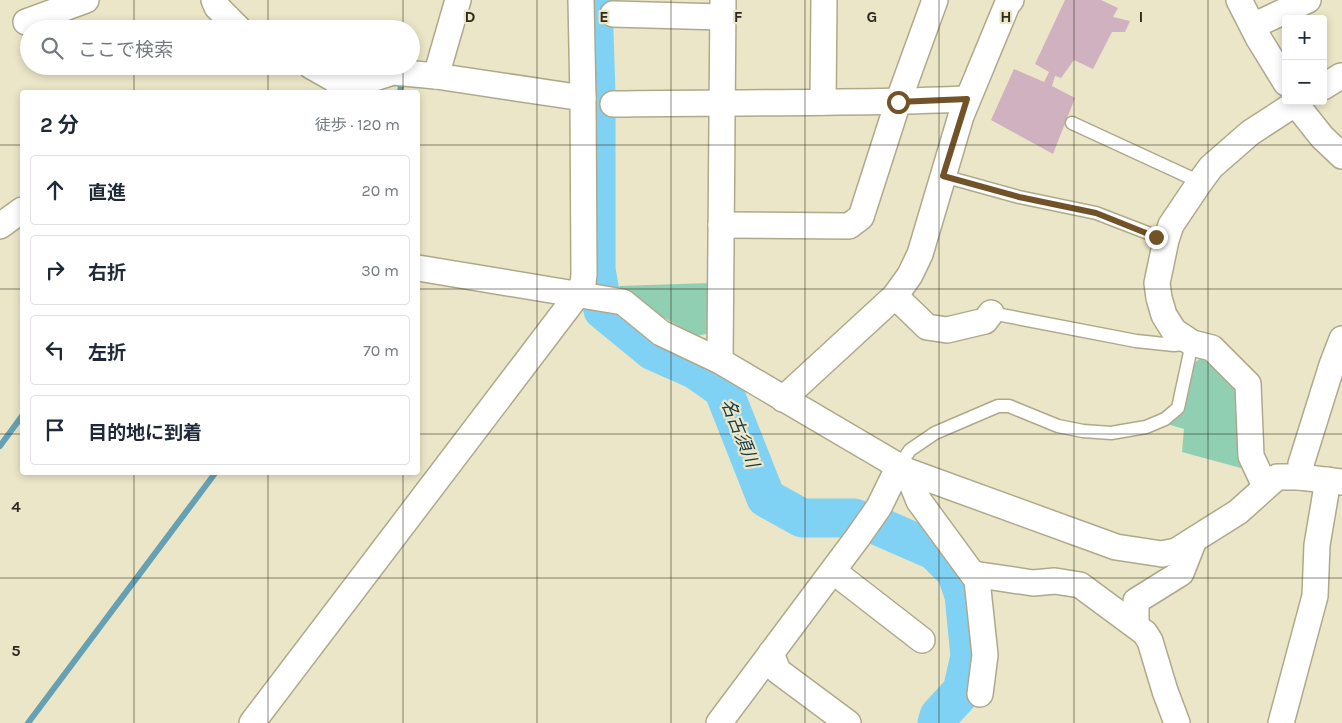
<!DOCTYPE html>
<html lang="ja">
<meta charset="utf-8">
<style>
:root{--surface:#fff;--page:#f6f6f7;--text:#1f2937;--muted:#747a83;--line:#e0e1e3}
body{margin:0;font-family:Karla,"Noto Sans JP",sans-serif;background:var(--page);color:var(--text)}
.controls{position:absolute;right:15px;top:15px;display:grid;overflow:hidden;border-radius:5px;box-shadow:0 2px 8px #0003}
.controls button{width:45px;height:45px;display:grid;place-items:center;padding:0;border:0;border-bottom:1px solid var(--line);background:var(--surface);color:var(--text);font:25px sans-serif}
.stop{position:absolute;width:15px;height:15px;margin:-11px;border:4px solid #715327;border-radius:50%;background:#fff}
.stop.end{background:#715327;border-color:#fff;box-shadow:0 1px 5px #0008}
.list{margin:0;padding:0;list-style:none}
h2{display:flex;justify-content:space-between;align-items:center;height:65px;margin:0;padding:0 20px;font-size:21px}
h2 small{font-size:16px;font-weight:400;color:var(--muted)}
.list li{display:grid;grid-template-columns:32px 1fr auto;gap:15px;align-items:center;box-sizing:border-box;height:70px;margin:0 10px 10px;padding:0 10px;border:1px solid var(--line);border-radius:5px}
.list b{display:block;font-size:19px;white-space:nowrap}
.list em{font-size:16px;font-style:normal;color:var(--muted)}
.icon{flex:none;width:28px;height:28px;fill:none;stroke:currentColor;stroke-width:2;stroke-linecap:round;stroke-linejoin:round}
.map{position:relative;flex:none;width:1342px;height:723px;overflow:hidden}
.search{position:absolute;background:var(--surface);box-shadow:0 2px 8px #0003;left:20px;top:20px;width:400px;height:55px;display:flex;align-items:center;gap:12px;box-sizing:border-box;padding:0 18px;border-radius:28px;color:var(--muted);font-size:19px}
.panel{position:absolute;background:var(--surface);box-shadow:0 2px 8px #0003;left:20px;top:90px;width:400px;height:385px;border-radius:5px}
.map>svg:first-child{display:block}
</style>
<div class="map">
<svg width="1342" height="723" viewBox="0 0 1342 723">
<rect width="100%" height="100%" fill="#ebe6c7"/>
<!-- green -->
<g fill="#91cfb2">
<path d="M710 283V333L697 336 625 296 619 286Z"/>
<path d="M1203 356 1239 390 1248 470 1182 452 1184 429 1167 424 1192 365Z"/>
</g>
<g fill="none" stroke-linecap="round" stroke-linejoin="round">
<!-- stream -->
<g stroke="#66a0b4" stroke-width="6">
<path d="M400 92 402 80H403"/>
<path d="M0 446 22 416"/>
<path d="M28 723 216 472"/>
</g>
<!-- river -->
<path stroke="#7fd2f4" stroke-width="39" d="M593 0 596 93V269L603 310 653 351 696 370 723 389 766 498 802 518H854L878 526 935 551 956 572 964 595 970 656 962 691 939 716 937 723"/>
</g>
<!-- building -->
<path fill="#d0b1bf" d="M1065 0H1101L1118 8 1113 17 1130 21 1125 32H1112L1093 69 1074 60 1061 78 1055 76 1052 86 1075 98 1053 154 991 120 1014 69 1044 82 1049 72 1035 64Z"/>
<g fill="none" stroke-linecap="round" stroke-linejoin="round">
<defs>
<g id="service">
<path d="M1072 123 1200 182"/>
<path d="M943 176 1019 197 1096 213 1166 240"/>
<path d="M899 466 910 450 935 433 998 406H1009L1058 426 1083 431 1111 433 1146 427 1165 419 1178 408 1192 343 1174 345 1136 341 991 313"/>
</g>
<g id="minor">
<path d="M214 0 217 7 239 29"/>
<path d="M581 0 583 98"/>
<path d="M1239 0 1259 39 1286 83"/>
<path d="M613 14 722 17"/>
<path d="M26 22 86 0"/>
<path d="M1253 26 1308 0"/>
<path d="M311 66 348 87"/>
<path d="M436 76 458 0"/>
<path d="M1323 87 1341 76"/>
<path d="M823 102 824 0"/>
<path d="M1295 103 1322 137 1342 156"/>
<path d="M613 104C731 102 849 104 967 99"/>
<path d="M721 225 849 226 861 217 898 102 935 0"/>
<path d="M0 226 22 210"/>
<path d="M418 268 623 302 661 333 720 361 907 471 1116 547 1162 554 1176 551 1238 512 1277 477H1300L1342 482"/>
<path d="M895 296 927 327 947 330 985 321 991 313"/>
<path d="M720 361 723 0"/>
<path d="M783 399 895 296 910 275 920 254 961 116 1007 5 1011 0"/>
<path d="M907 471 919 501 977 580 985 655 980 694"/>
<path d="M1300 477 1301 464 1332 365 1342 339"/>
<path d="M1265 486 1251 456 1248 384 1212 348 1192 343 1174 331 1164 315 1159 298 1157 283 1166 240 1171 225 1200 182 1211 167 1250 133 1299 101"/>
<path d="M833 571 922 640"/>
<path d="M973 574 1033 583 1055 581 1080 585 1145 633 1150 641 1165 691 1177 723"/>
<path d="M1136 626V601L1181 573 1194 540"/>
<path d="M771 653 778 671 848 723"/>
<path d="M252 723 578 294 583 283 584 275 583 98 436 76 393 72 348 87 339 92"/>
<path d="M719 723 858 537 879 507 899 466"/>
<path d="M1281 723 1315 596 1317 545 1328 480"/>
</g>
</defs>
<!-- service casing -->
<use href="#service" stroke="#afa98c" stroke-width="15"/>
<!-- minor casing -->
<use href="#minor" stroke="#afa98c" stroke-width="28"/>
<!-- service -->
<use href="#service" stroke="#fff" stroke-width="12"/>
<!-- minor -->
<use href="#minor" stroke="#fff" stroke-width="25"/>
</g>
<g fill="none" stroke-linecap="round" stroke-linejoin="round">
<!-- route -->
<path stroke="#715327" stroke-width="6" d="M898 102 967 99 943 176 1019 197 1096 213 1156 237"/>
</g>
<!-- grid -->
<path fill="none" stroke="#2d2a1f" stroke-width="1" stroke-opacity="0.55" d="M134 0V29M268 0V29M403 0V29M537 0V723M671 0V723M805 0V723M939 0V723M1074 0V723M1208 0V723M134 66V92M268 66V92M403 66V92M0 145H22M418 145H1342M0 289H22M418 289H1342M0 434H22M418 434H1342M134 472V723M268 472V723M403 472V723M0 578H1342"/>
<g text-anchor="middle" stroke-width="4.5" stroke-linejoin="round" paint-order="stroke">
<!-- water labels -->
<g font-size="18" font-style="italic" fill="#133a48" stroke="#ebe6c7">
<text transform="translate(740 433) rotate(68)" y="6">名古須川</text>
</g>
</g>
<g font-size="16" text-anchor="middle" font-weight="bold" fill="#2d2a1f" stroke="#ebe6c7" stroke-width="4.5" stroke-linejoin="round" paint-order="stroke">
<text x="470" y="22">D</text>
<text x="604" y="22">E</text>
<text x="738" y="22">F</text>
<text x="872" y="22">G</text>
<text x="1006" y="22">H</text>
<text x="1141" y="22">I</text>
<text x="16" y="512">4</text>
<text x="16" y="656">5</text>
</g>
</svg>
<div class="controls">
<button>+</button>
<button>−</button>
</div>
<div class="stop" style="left:898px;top:102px"></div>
<div class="stop end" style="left:1156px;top:237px"></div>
<div class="search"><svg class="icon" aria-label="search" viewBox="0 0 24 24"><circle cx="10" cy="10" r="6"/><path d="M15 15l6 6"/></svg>ここで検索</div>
<section class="panel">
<h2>2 分<small>徒歩 · 120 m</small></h2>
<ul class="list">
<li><svg class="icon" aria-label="ahead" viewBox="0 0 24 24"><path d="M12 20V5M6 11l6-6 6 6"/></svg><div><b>直進</b></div><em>20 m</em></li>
<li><svg class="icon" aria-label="right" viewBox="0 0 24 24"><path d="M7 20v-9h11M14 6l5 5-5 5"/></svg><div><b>右折</b></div><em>30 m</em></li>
<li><svg class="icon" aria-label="left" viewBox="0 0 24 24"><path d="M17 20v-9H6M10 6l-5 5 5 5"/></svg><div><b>左折</b></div><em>70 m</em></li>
<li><svg class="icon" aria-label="arrive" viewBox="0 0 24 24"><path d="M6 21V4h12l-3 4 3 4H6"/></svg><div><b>目的地に到着</b></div></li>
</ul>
</section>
</div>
